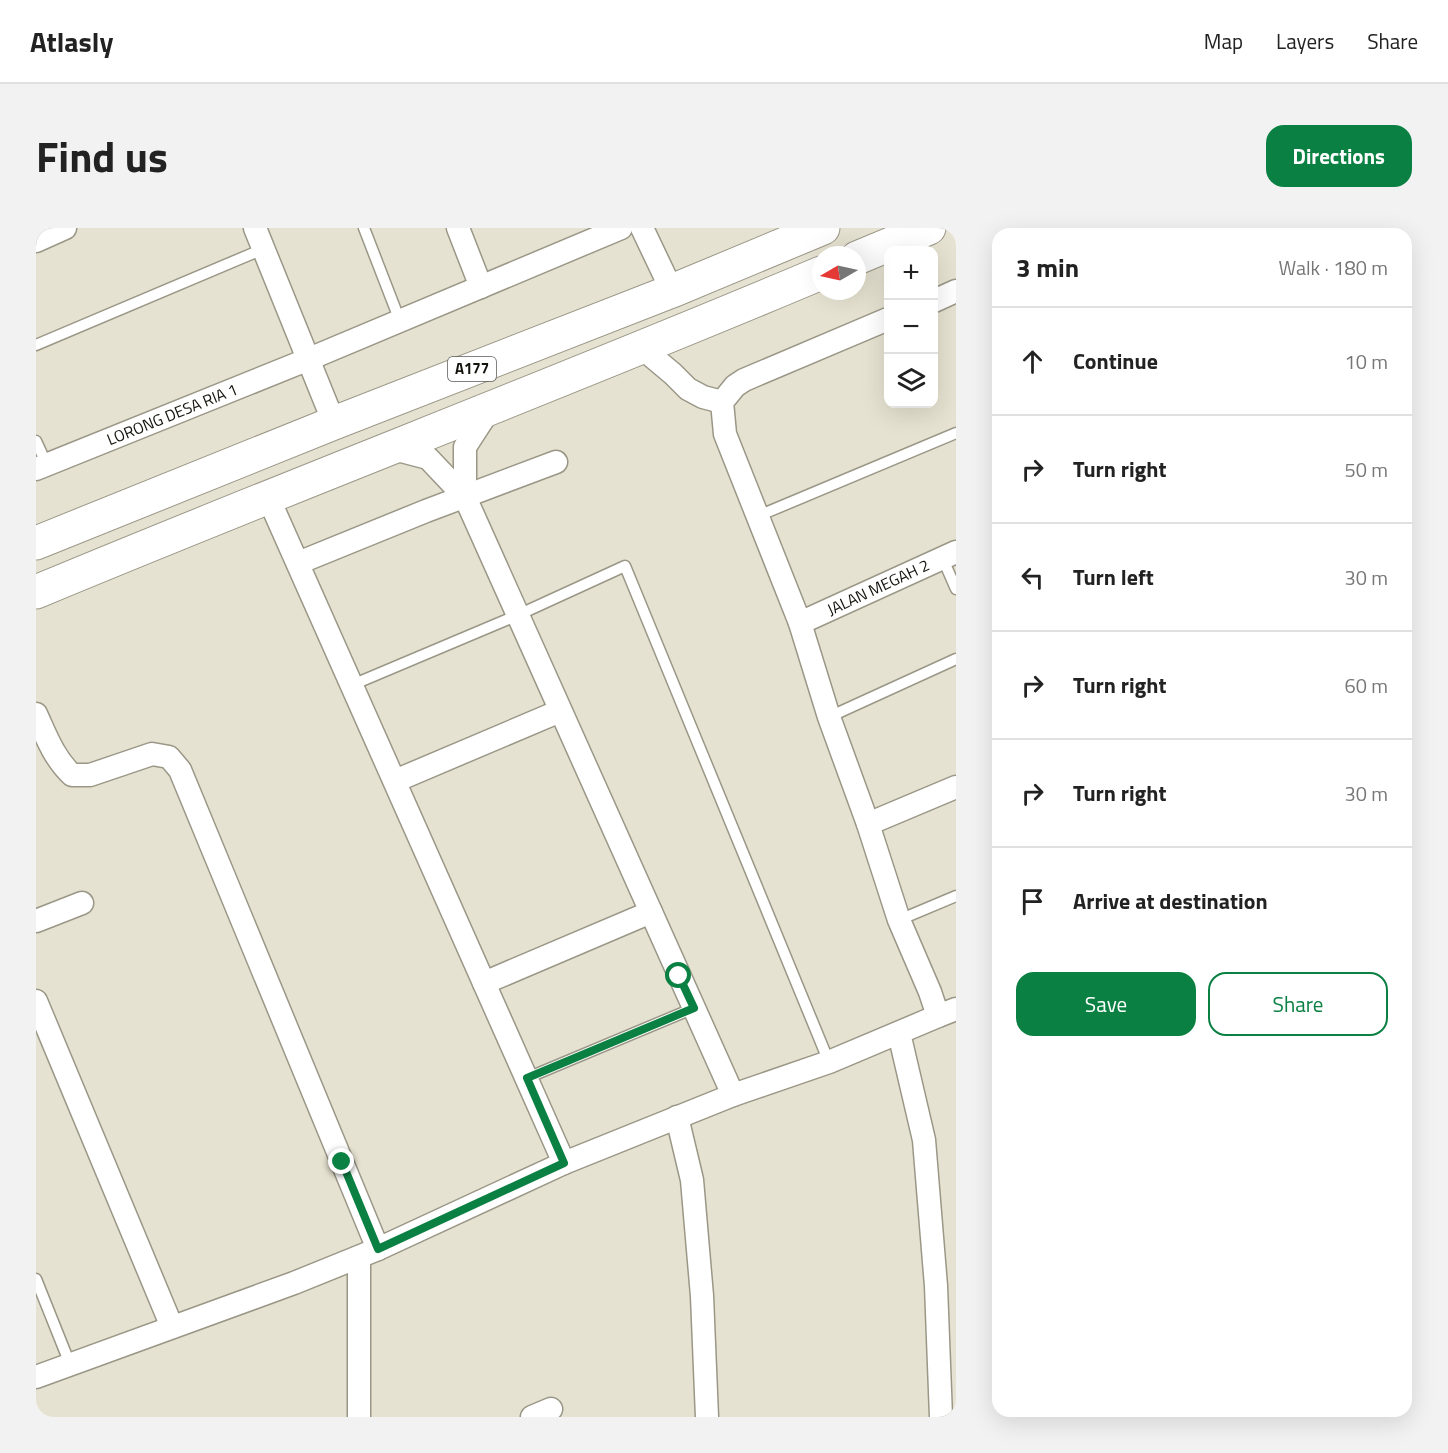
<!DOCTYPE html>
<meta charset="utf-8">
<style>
:root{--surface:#fff;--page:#f2f2f2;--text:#222;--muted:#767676;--line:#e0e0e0;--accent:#0b8043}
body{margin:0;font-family:"Titillium Web",sans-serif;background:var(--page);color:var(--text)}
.controls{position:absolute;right:18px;top:18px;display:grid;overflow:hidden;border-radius:12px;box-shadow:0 6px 24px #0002}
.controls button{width:54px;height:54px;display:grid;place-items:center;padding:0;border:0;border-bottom:2px solid var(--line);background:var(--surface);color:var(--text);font:30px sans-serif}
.compass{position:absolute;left:776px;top:18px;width:54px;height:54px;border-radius:50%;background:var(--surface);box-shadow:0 6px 24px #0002;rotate:261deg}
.stop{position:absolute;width:18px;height:18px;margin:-14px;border:4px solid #0b8043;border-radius:50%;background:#fff}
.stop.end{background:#0b8043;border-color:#fff;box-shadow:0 2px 6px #0008}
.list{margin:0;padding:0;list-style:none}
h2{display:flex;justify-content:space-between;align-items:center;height:78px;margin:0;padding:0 24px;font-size:26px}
h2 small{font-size:20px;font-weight:400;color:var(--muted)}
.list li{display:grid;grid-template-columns:39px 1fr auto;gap:18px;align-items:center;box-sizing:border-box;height:108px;padding:0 24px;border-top:2px solid var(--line)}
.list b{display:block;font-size:22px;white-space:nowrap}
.list em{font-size:20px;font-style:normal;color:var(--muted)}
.actions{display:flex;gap:12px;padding:18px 24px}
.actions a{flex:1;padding:14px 0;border:2px solid var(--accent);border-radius:18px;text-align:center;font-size:21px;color:var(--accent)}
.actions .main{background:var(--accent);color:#fff}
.icon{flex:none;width:33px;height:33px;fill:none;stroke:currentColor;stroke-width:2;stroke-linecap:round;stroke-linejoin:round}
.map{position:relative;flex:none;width:920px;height:1189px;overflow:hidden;border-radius:18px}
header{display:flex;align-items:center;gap:36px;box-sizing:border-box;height:84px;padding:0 30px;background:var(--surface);border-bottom:2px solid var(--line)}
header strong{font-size:28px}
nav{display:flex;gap:33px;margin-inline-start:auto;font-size:21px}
.intro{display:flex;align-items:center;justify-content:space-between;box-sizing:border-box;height:144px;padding:0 36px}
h1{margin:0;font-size:42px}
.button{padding:15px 27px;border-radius:18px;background:var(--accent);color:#fff;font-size:21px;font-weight:700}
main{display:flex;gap:36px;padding:0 36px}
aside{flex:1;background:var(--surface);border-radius:18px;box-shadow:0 6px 24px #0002}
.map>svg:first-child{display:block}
</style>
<header>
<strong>Atlasly</strong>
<nav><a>Map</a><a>Layers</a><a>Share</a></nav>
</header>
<div class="intro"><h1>Find us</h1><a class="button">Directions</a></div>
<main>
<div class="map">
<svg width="920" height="1189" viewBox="0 0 920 1189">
<rect width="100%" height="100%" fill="#e6e2d1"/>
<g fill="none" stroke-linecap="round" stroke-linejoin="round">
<defs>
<g id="service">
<path d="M328 0 364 93"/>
<path d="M0 117 227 21"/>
<path d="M0 213 11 237"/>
<path d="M722 288 920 205"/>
<path d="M906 329 920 361"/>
<path d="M316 457 482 387 589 338 793 834"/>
<path d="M793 489 920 431"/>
<path d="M863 692 920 668"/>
<path d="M491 850 658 780"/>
<path d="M0 1051 34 1136"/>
</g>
<g id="minor">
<path d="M219 0 298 195"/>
<path d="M422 0 445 59"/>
<path d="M606 0 636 63"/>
<path d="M0 13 29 0"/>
<path d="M898 73 920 63"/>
<path d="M852 91 708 152 699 158 686 174 689 206 764 395 793 489 832 596 863 692 894 764 902 788 920 781"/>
<path d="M606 120 637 146 652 161 667 169 686 174"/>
<path d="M354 220 392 230 429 269 697 867"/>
<path d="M0 241 273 131 585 0"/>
<path d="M429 269V219L455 179"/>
<path d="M262 335 390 283 520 234"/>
<path d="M764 395 920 324"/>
<path d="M0 486C10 508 18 530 36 547H54L116 526 133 529 144 542 342 1021"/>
<path d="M359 553 524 483"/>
<path d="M832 596 920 559"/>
<path d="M0 693 46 675"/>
<path d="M448 755 615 684"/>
<path d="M0 773 136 1099"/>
<path d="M863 805 888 912 900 1058 905 1189"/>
<path d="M641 889 656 952 666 1068 671 1189"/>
<path d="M528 935 697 867 793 834 902 788"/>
<path d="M323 1029V1189"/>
<path d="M0 1149 258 1055 342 1021 528 935 232 269"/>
<path d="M496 1189 515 1181"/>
</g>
<g id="trunk">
<path d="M821 30 893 0"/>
<path d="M0 315 298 195 636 63 787 0"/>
<path d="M0 364C261 255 525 155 785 45"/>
</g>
</defs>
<!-- service casing -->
<use href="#service" stroke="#9b9787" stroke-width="13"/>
<!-- minor casing -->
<use href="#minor" stroke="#9b9787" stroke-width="25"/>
<!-- trunk casing -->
<use href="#trunk" stroke="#9b9787" stroke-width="35"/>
<!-- service -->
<use href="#service" stroke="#fff" stroke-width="10"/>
<!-- minor -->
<use href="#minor" stroke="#fff" stroke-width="22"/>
<!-- trunk -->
<use href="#trunk" stroke="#fff" stroke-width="33"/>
</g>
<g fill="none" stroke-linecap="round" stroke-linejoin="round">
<!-- route -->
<path stroke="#0b8043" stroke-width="8" d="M306 934 342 1021 528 935 491 850 658 780 643 748"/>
</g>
<g text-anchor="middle" stroke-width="4.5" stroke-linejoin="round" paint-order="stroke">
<!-- shield labels -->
<rect fill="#fff" stroke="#5a5a56" stroke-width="1.5" x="412" y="129" width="48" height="24" rx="4.5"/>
<g font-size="15" font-weight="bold" fill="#14130d">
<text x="436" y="146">A177</text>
</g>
<!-- street labels -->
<g font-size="16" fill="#14130d" stroke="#fff">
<text transform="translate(136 186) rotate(-22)" y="6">LORONG DESA RIA 1</text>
<text transform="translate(842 359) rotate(-25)" y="6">JALAN MEGAH 2</text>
</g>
</g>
</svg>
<div class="controls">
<button>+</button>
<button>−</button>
<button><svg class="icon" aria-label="layers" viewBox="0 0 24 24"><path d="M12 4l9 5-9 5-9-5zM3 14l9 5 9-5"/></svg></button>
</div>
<svg class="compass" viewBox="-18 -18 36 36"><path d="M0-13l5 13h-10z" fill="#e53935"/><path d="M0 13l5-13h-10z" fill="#767676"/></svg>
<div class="stop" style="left:643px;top:748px"></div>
<div class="stop end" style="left:306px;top:934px"></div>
</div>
<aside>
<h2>3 min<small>Walk · 180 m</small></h2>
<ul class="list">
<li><svg class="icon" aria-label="ahead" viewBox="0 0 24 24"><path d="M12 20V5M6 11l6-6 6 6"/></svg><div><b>Continue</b></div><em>10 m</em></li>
<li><svg class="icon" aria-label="right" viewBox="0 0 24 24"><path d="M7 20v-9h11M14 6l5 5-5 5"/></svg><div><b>Turn right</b></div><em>50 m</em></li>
<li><svg class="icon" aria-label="left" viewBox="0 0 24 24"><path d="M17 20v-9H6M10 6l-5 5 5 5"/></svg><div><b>Turn left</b></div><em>30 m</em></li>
<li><svg class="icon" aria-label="right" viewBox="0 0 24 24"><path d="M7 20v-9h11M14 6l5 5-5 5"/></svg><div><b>Turn right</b></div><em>60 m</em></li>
<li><svg class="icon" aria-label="right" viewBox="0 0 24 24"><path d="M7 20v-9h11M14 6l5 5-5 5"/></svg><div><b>Turn right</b></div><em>30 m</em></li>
<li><svg class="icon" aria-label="arrive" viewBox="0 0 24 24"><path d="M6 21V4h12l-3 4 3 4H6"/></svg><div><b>Arrive at destination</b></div></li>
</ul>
<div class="actions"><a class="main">Save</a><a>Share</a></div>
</aside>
</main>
